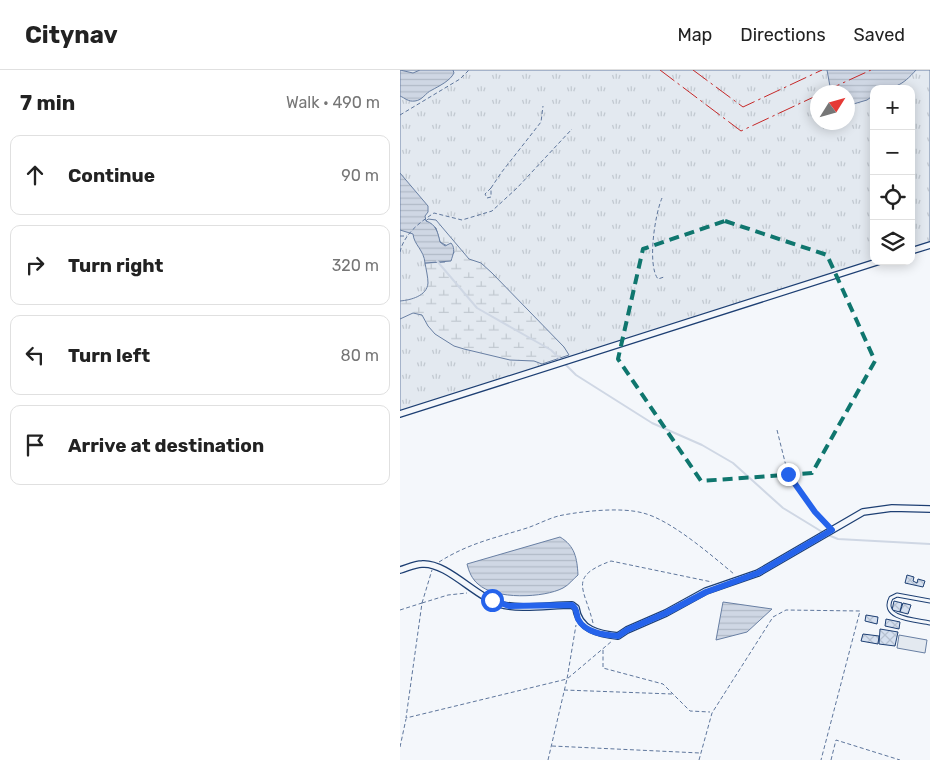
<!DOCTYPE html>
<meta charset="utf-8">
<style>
:root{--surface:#fff;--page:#f2f2f2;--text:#222;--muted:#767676;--line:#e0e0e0}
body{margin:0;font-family:Rubik,sans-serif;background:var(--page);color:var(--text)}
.controls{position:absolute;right:15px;top:15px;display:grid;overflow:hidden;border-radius:10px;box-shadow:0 2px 12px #0003}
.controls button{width:45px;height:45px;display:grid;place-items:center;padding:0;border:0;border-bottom:1px solid var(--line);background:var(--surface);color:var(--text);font:25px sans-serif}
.compass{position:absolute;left:410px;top:15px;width:45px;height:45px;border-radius:50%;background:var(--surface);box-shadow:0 2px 12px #0003;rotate:53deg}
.stop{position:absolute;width:15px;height:15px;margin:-11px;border:4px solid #2563eb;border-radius:50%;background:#fff}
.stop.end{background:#2563eb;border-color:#fff;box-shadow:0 1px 5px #0008}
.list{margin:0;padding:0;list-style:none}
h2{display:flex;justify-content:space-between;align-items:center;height:65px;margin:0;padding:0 20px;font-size:21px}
h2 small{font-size:16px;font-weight:400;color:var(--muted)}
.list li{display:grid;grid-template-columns:32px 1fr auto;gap:15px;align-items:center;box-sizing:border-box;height:80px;margin:0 10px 10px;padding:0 10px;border:1px solid var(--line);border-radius:10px}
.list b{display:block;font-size:19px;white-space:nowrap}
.list em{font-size:16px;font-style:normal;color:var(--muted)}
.icon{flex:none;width:28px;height:28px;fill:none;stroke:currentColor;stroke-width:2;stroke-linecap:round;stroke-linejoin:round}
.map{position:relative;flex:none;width:530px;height:690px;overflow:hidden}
header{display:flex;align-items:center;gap:30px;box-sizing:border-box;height:70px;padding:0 25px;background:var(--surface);border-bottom:1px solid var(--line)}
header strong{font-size:24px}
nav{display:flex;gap:28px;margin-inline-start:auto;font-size:18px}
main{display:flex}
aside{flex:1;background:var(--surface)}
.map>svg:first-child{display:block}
</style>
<header>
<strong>Citynav</strong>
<nav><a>Map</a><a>Directions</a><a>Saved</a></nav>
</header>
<main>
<aside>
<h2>7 min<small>Walk · 490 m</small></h2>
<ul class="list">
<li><svg class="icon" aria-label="ahead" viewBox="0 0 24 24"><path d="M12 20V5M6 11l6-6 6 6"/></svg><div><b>Continue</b></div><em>90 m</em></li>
<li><svg class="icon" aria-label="right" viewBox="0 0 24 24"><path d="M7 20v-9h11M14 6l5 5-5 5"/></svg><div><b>Turn right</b></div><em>320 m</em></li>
<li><svg class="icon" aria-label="left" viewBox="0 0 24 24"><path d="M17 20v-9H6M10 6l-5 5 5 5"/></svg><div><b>Turn left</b></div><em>80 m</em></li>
<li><svg class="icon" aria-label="arrive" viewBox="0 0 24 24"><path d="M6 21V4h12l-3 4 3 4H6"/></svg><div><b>Arrive at destination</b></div></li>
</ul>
</aside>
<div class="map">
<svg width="530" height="690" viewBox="0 0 530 690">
<defs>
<pattern id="grass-tufts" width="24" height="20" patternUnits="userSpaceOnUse" patternTransform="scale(1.25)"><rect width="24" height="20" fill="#e3e9f0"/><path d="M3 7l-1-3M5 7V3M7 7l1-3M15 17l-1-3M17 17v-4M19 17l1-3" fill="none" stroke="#c2c9d1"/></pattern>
<pattern id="wetland-marsh" width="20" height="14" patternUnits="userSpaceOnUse" patternTransform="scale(1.25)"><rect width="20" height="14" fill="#e3e9f0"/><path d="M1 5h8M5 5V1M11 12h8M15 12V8" fill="none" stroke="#c2c9d1"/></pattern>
<pattern id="water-rules" width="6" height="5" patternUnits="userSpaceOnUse" patternTransform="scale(1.25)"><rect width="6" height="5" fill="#cfd7e4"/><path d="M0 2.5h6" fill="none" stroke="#b1bac7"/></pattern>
<pattern id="building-cross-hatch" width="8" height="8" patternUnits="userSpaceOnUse" patternTransform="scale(1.25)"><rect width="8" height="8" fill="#d5e0f0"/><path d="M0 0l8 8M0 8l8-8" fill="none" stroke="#b6c1d1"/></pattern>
</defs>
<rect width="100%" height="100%" fill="#f4f7fb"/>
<!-- grass -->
<path fill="url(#grass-tufts)" stroke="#687fa3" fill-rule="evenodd" d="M0 0H530V172L511 178V19H474V190L0 343ZM418 22H448V52H418Z"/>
<!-- wetland -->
<path fill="url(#wetland-marsh)" stroke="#687fa3" d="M28 149 36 150 69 189 81 193 92 203 164 277 169 285 142 294 134 291 110 290 64 279 54 276 35 264 28 256 22 245 13 243 0 249V231C11 230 27 226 28 213 28 207 26 199 25 193L45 192 54 183 53 179 40 172 36 158 26 151Z"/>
<!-- pitch -->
<path fill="#e3e9f0" stroke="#687fa3" d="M499 565 527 570 525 583 497 578Z"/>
<!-- water -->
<g fill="url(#water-rules)" stroke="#687fa3">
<path d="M0 0 13 3 20 0H53L54 3C50 11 39 16 32 20 25 23 23 30 15 31 8 32 5 28 0 26Z"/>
<path d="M427 0H516C502 16 494 19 474 19V25L467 30 450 35H448V22H431Z"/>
<path d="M0 103 28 136V142L25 146 26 151C36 154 38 163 40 172L45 176 51 173C56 179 53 184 51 191L25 193C24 180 14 175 13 164L0 160Z"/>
<path d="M160 467C175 476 177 488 178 505 173 509 169 515 163 518 144 528 95 530 78 514 72 509 69 502 67 494Z"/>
<path d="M323 532 372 539 347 562 316 570Z"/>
</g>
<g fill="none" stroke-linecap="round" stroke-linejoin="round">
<!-- stream -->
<g stroke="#cfd7e4" stroke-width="2">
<path d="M37 191 77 238 151 280 176 305 252 353 302 375 333 393 383 438 424 463"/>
<path d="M428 465 438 469 530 474"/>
</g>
</g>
<!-- building -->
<g fill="url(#building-cross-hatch)" stroke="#1d3f73">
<path d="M507 505 514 507 513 511 517 513 518 509 525 511 523 517 505 513Z"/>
<path d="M494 531 502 533 500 542 492 540Z"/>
<path d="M503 533 511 535 508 544 500 542Z"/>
<path d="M466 545 478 547 477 554 465 551Z"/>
<path d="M486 549 500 552 499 559 485 556Z"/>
<path d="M480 559 498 562 495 576 479 574Z"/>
<path d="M463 564 479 566 478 574 461 571Z"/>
</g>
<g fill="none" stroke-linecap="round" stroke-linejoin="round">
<defs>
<path id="lane" d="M530 531 497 525 491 528C480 549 517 550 530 553"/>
<g id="street">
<path d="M511 181 530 175"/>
<path d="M0 344 480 191"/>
<path d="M0 500C7 498 15 494 22 494 46 492 75 526 99 534 119 540 150 535 172 535L176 538C179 560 199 564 218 566L227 560 266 543 306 521 358 503 463 442 492 438 530 439"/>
</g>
</defs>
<!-- lane casing -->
<use href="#lane" stroke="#1d3f73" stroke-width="5"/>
<!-- street casing -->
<use href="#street" stroke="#1d3f73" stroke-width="8"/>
<!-- path -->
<g stroke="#5e769c" stroke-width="1" stroke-dasharray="4 2.5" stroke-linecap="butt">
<path d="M0 45 60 9 69 0"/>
<path d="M91 118 85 124 87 128 91 127V118L101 103 141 52 143 36"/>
<path d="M262 128C255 144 247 195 258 209L264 207"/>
<path d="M0 166H7"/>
<path d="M0 182C4 164 20 152 34 143L62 150 92 141 117 118 172 59"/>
<path d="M377 360 388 404 415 442 428 456"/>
<path d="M39 492C69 473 95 468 127 458 139 454 151 447 163 445 185 441 221 437 243 443 271 450 311 485 334 504"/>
<path d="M22 533 32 500"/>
<path d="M22 533 48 525 67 523"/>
<path d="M0 540 22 533 6 648 167 609 176 555"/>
<path d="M193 553C185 519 167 507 211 491L312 512"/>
<path d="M203 580V598L263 614 290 641 310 642"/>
<path d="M164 620 272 624"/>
<path d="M152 676 300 683"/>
<path d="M0 677 6 649"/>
<path d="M148 690 167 609 212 571"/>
<path d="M299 690 312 643 373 547 386 540 460 541 421 690"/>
<path d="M431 690 436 670 500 690"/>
</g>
<!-- lane -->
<use href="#lane" stroke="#f4f7fb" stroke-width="3"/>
<!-- street -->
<use href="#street" stroke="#f4f7fb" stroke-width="5.5"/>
<!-- power -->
<g stroke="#c62828" stroke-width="1" stroke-dasharray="18 4 2.5 4" stroke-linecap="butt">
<path d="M260 0 341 61 418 25"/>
<path d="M293 0 343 37 422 0"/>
<path d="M423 22 471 0"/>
</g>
</g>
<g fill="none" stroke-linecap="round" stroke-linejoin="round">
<!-- route -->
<path stroke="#2563eb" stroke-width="6" d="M92 530 109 536 172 535C177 538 176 543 178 549 185 563 205 565 218 566L227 560 266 543 306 522 358 503 432 460 415 442 388 404"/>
</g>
<!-- marked area -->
<path fill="none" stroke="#0f766e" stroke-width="4" stroke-dasharray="10 6" stroke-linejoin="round" d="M325 151 427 185 475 291 412 403 301 411 218 289 243 179Z"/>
</svg>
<div class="controls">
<button>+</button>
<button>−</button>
<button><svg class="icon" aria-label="locate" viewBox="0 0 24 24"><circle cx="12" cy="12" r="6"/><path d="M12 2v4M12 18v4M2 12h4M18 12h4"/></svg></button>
<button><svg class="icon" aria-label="layers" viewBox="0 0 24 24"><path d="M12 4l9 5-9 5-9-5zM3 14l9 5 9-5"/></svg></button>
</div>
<svg class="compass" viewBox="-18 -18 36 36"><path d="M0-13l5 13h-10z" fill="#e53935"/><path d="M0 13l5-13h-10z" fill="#767676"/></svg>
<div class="stop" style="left:92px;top:530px"></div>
<div class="stop end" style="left:388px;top:404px"></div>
</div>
</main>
